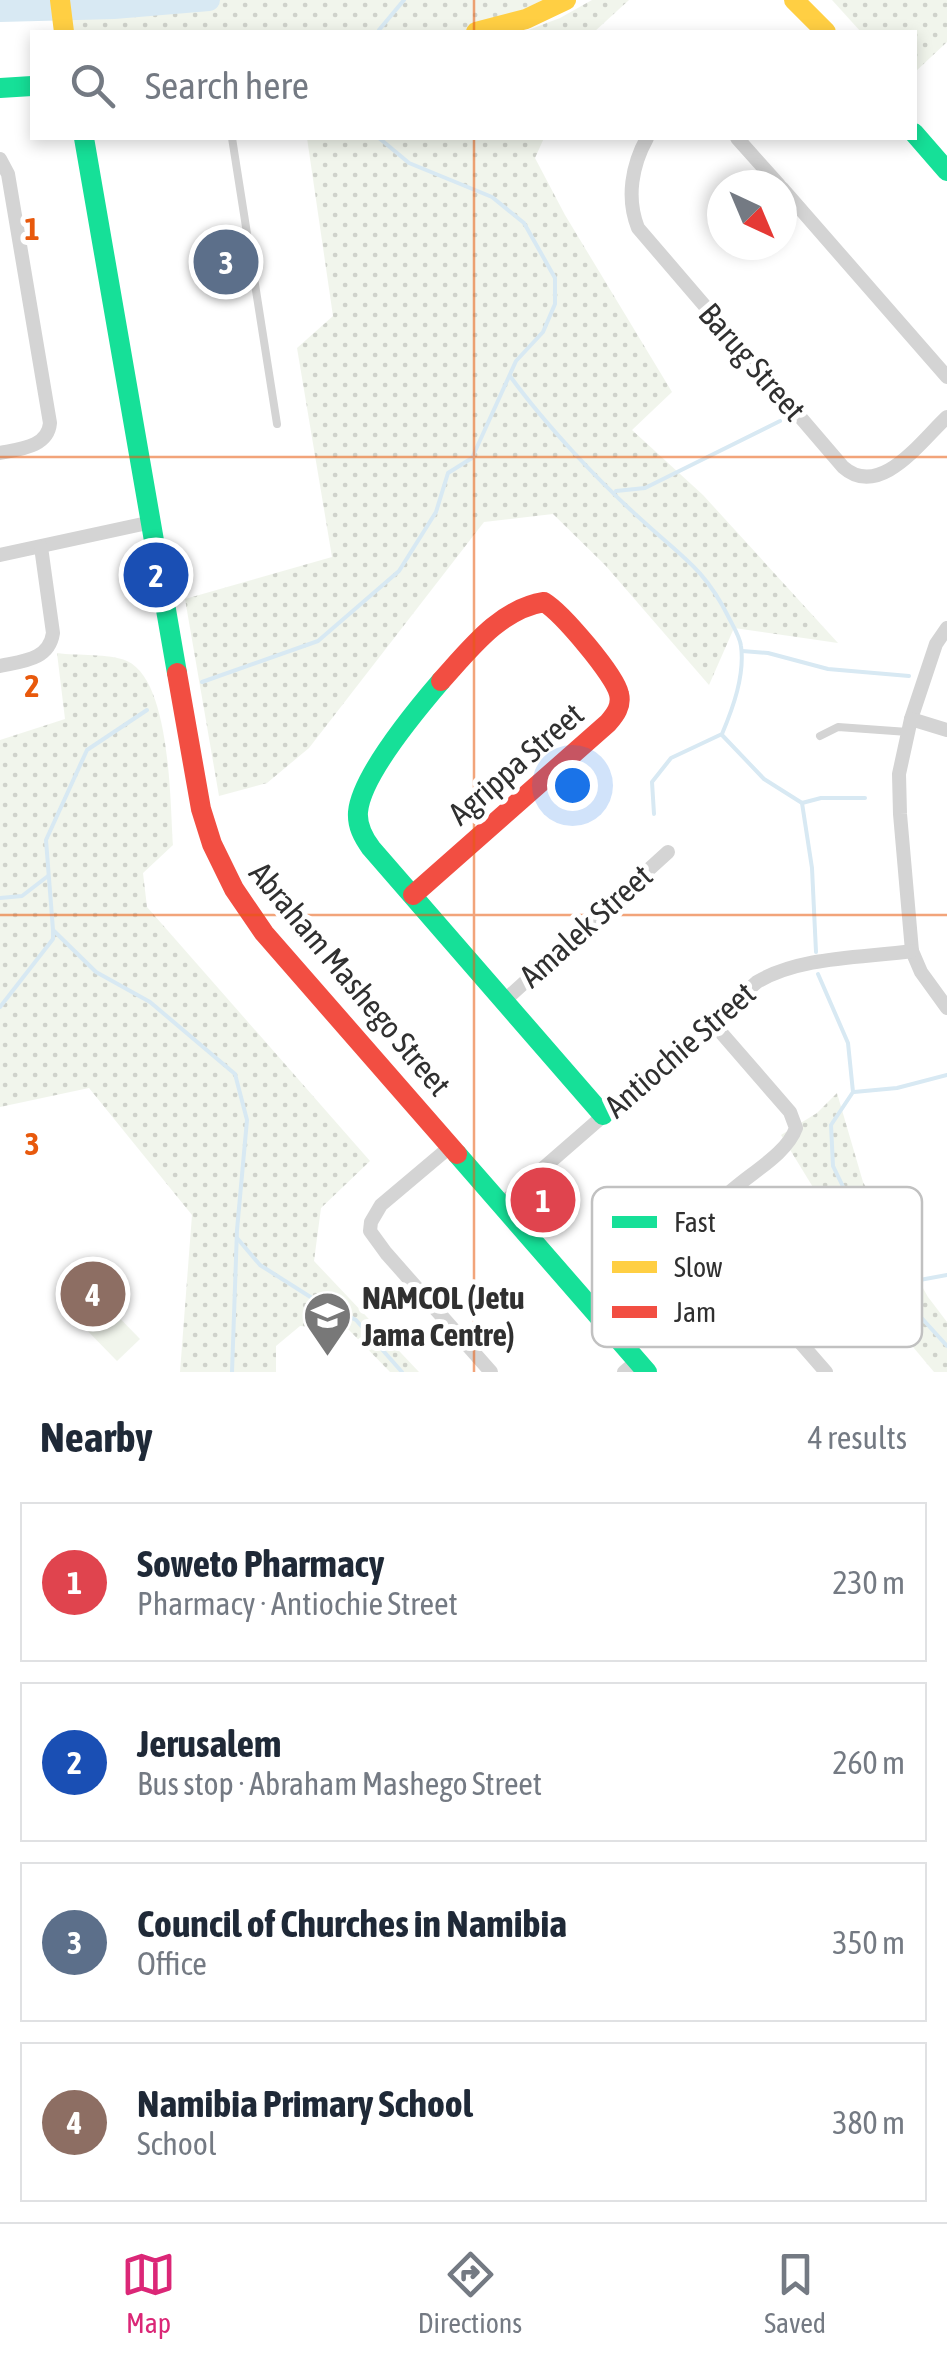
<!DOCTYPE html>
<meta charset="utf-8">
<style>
:root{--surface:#fff;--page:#f6f6f7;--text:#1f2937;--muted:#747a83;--line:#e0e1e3;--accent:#db2777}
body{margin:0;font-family:"Asap Condensed",sans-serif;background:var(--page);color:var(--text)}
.compass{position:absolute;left:707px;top:170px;width:90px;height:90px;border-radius:50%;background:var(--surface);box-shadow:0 5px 15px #0003;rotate:136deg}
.you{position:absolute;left:572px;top:785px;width:35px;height:35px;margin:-25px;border:8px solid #fff;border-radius:50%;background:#1a73e8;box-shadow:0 0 0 15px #1a73e833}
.badge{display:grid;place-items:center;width:65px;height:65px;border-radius:50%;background:var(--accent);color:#fff;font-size:32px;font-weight:700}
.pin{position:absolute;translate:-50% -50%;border:5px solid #fff;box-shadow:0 2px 10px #0006}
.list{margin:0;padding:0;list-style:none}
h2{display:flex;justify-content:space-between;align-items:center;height:130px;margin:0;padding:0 40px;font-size:42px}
h2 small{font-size:32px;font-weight:400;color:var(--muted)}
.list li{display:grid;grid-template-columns:65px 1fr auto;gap:30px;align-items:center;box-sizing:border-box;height:160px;margin:0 20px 20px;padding:0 20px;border:2px solid var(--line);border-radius:0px}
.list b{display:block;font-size:38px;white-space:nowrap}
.list p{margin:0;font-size:32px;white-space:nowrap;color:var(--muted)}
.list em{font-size:32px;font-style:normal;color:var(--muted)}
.icon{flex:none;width:55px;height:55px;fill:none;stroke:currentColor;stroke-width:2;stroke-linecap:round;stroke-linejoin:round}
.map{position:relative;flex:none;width:947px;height:1372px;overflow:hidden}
.search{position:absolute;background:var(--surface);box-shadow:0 5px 15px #0003;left:30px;right:30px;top:30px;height:110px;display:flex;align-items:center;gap:25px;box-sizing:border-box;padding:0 35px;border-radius:0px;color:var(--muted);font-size:38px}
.sheet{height:850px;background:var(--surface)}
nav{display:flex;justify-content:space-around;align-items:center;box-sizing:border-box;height:140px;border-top:2px solid var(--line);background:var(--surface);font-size:28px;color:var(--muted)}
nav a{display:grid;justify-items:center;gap:5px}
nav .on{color:var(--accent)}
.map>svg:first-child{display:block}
</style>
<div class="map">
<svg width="947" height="1372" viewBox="0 0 947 1372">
<defs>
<pattern id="grass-dots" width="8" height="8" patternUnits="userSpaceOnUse" patternTransform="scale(2.5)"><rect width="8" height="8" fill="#f1f5ec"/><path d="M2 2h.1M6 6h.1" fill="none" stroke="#cfd2cb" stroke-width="1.8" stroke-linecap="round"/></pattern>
</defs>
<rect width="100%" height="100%" fill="#fff"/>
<!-- grass -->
<g fill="url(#grass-dots)">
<path d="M60 0H566L476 32H64Z"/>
<path d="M592 0H629L594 32H523L560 18Z"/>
<path d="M832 0H947V42L915 72 914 32H861Z"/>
<path d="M307 138H544L535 158 565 215 672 392 632 430 703 495 838 643 734 628 709 685 605 565 553 514 484 522 309 748 267 783 219 796 185 599 332 557 297 348 333 316Z"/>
<path d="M57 653C78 656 108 653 127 661 171 681 170 803 173 845L143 873 147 907 370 1161 321 1208 314 1261 419 1372H390L349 1330 300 1326 276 1346V1372H180L192 1215 89 1088 0 1107V740L65 719Z"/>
<path d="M837 1093 863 1182 928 1297 947 1322V1372H934L861 1285 868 1277 781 1135 817 1113Z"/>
</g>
<!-- pitch -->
<path fill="#f1f5ec" d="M100 1298 140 1339 117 1361 78 1321Z"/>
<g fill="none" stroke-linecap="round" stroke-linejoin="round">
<!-- stream -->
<g stroke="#d8e9f3" stroke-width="4">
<path d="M379 30 404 0"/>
<path d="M510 376C544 423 600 483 644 522 682 557 705 569 729 618 733 626 740 637 741 646 745 675 733 708 722 734L671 758 652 782 654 814"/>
<path d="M616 491 645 488 780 421"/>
<path d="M742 651 768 653 828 669 909 676"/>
<path d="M202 682 318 641 399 571 436 512 448 473 472 458 516 361 543 332 555 304V278L524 223 492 197 409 163 379 138"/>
<path d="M147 710 87 750 46 840 53 930 96 972 150 1002 235 1074 247 1120 237 1230 232 1372"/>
<path d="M722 735 764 779 802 803 821 798H865"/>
<path d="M802 803 812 868 816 952"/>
<path d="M0 898 22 896 48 876"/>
<path d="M818 974 848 1043 853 1092 831 1125 833 1166 869 1240 908 1303 947 1346"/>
<path d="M0 1007 53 939V930"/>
<path d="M854 1092 897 1088 947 1075"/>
<path d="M237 1238 260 1265 312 1298 356 1320 402 1372"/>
<path d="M898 1284 947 1275"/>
</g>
<!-- river -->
<path stroke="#d8e9f3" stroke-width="22" d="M0 11 114 8 209 0"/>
<!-- lane -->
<g stroke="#d4d4d4" stroke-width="8">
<path d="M232 138 277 424"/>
<path d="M820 736 838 727 908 732"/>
</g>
<!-- street -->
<g stroke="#d4d4d4" stroke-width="14">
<path d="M647 138C632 165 626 198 638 228L843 467C880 500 921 441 947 417"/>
<path d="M737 138 779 185"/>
<path d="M0 159 8 174 50 423C48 447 20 449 0 453"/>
<path d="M782 188 947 377"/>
<path d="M0 555 152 522"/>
<path d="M947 628 936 644 911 719 899 774 900 814 912 951 921 972 947 1008"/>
<path d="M0 666C23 661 49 660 53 633L41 547"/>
<path d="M911 719 947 730"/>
<path d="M504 1001 668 852"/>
<path d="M711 1021 790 1112 796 1128C782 1167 711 1188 707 1228L717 1247 826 1372"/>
<path d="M451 1146 381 1205 371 1222 370 1231 386 1253 491 1372"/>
<path d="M502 1204 757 982C801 956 863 958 912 951"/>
<path d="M624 1372 637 1361"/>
</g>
<!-- fast -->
<g stroke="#16e098" stroke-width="20">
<path d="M0 88 32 86"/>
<path d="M914 133 947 171"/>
<path d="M84 138 177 673"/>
<path d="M441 681C417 709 361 776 358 812 357 826 363 837 371 848L603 1115"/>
<path d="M457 1154 647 1372"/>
</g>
<!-- slow -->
<g stroke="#ffcf43" stroke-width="20">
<path d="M60 0 64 32"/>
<path d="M794 0 826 32"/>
<path d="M476 32 526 19 566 0"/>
</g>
<!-- jam -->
<g stroke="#f24e42" stroke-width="20">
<path d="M177 673 201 809 212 844 234 889 264 933 457 1154"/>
<path d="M413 895 608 723C615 715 622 706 619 694 615 675 562 613 544 602 500 609 470 649 441 681"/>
</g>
</g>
<!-- grid -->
<path fill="none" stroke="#e8590c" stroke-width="2.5" stroke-opacity="0.55" d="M474 0V32M474 138V1372M0 457H947M0 915H947"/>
<!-- icons -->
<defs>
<symbol id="school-pin" viewBox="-11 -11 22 30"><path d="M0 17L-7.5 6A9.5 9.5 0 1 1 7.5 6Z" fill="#787878" stroke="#fff"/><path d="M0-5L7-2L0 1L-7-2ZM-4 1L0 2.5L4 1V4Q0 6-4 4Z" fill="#fff"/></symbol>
</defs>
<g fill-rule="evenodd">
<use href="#school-pin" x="300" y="1288" width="55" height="75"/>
</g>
<g text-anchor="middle" stroke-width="10" stroke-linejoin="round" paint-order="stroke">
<!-- street labels -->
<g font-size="32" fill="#303030" stroke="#fff">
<text transform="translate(752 362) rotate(49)" y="11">Barug Street</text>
<text transform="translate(516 764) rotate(-41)" y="11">Agrippa Street</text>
<text transform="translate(586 926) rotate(-42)" y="11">Amalek Street</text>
<text transform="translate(350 979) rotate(50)" y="11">Abraham Mashego Street</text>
<text transform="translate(680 1050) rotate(-41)" y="11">Antiochie Street</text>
</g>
<!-- poi labels -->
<g font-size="32" font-weight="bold" fill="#303030" stroke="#fff" text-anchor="start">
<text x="362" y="1309">NAMCOL (Jetu<tspan x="362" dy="37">Jama Centre)</tspan></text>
</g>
</g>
<!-- legend -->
<rect x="592" y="1187" width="330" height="160" rx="15" fill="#fff" stroke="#c1c1c1" stroke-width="2.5"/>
<rect x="612" y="1216" width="45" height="12" fill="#16e098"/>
<rect x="612" y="1261" width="45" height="12" fill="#ffcf43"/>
<rect x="612" y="1306" width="45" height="12" fill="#f24e42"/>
<g font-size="28" fill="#303030">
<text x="674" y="1232">Fast</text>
<text x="674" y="1277">Slow</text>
<text x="674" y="1322">Jam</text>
</g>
<g font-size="32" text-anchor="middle" font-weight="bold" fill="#e8590c" stroke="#fff" stroke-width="10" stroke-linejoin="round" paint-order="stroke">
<text x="32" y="240">1</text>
<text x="32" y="697">2</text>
<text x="32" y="1155">3</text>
</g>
</svg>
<svg class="compass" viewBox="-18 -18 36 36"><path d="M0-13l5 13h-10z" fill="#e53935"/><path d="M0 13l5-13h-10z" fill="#747a83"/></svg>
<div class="you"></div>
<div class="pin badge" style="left:543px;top:1200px;background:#e0444e">1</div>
<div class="pin badge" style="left:156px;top:575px;background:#1a4fb4">2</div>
<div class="pin badge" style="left:226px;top:262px;background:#5c6f8a">3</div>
<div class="pin badge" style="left:93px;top:1294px;background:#8d6e63">4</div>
<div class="search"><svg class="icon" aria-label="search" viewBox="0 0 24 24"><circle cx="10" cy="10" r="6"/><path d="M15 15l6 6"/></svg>Search here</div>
</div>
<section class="sheet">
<h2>Nearby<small>4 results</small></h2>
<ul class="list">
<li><span class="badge" style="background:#e0444e">1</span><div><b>Soweto Pharmacy</b><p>Pharmacy · Antiochie Street</p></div><em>230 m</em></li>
<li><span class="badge" style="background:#1a4fb4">2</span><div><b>Jerusalem</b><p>Bus stop · Abraham Mashego Street</p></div><em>260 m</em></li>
<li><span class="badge" style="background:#5c6f8a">3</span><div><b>Council of Churches in Namibia</b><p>Office</p></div><em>350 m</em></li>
<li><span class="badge" style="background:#8d6e63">4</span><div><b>Namibia Primary School</b><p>School</p></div><em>380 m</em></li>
</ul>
</section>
<nav>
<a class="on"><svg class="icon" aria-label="map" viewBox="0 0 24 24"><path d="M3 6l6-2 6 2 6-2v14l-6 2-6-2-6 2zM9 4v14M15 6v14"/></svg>Map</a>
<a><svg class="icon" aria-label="directions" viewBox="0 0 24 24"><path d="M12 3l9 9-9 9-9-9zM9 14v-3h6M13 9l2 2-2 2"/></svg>Directions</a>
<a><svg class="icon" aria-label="saved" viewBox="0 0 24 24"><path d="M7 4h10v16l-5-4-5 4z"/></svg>Saved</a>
</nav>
